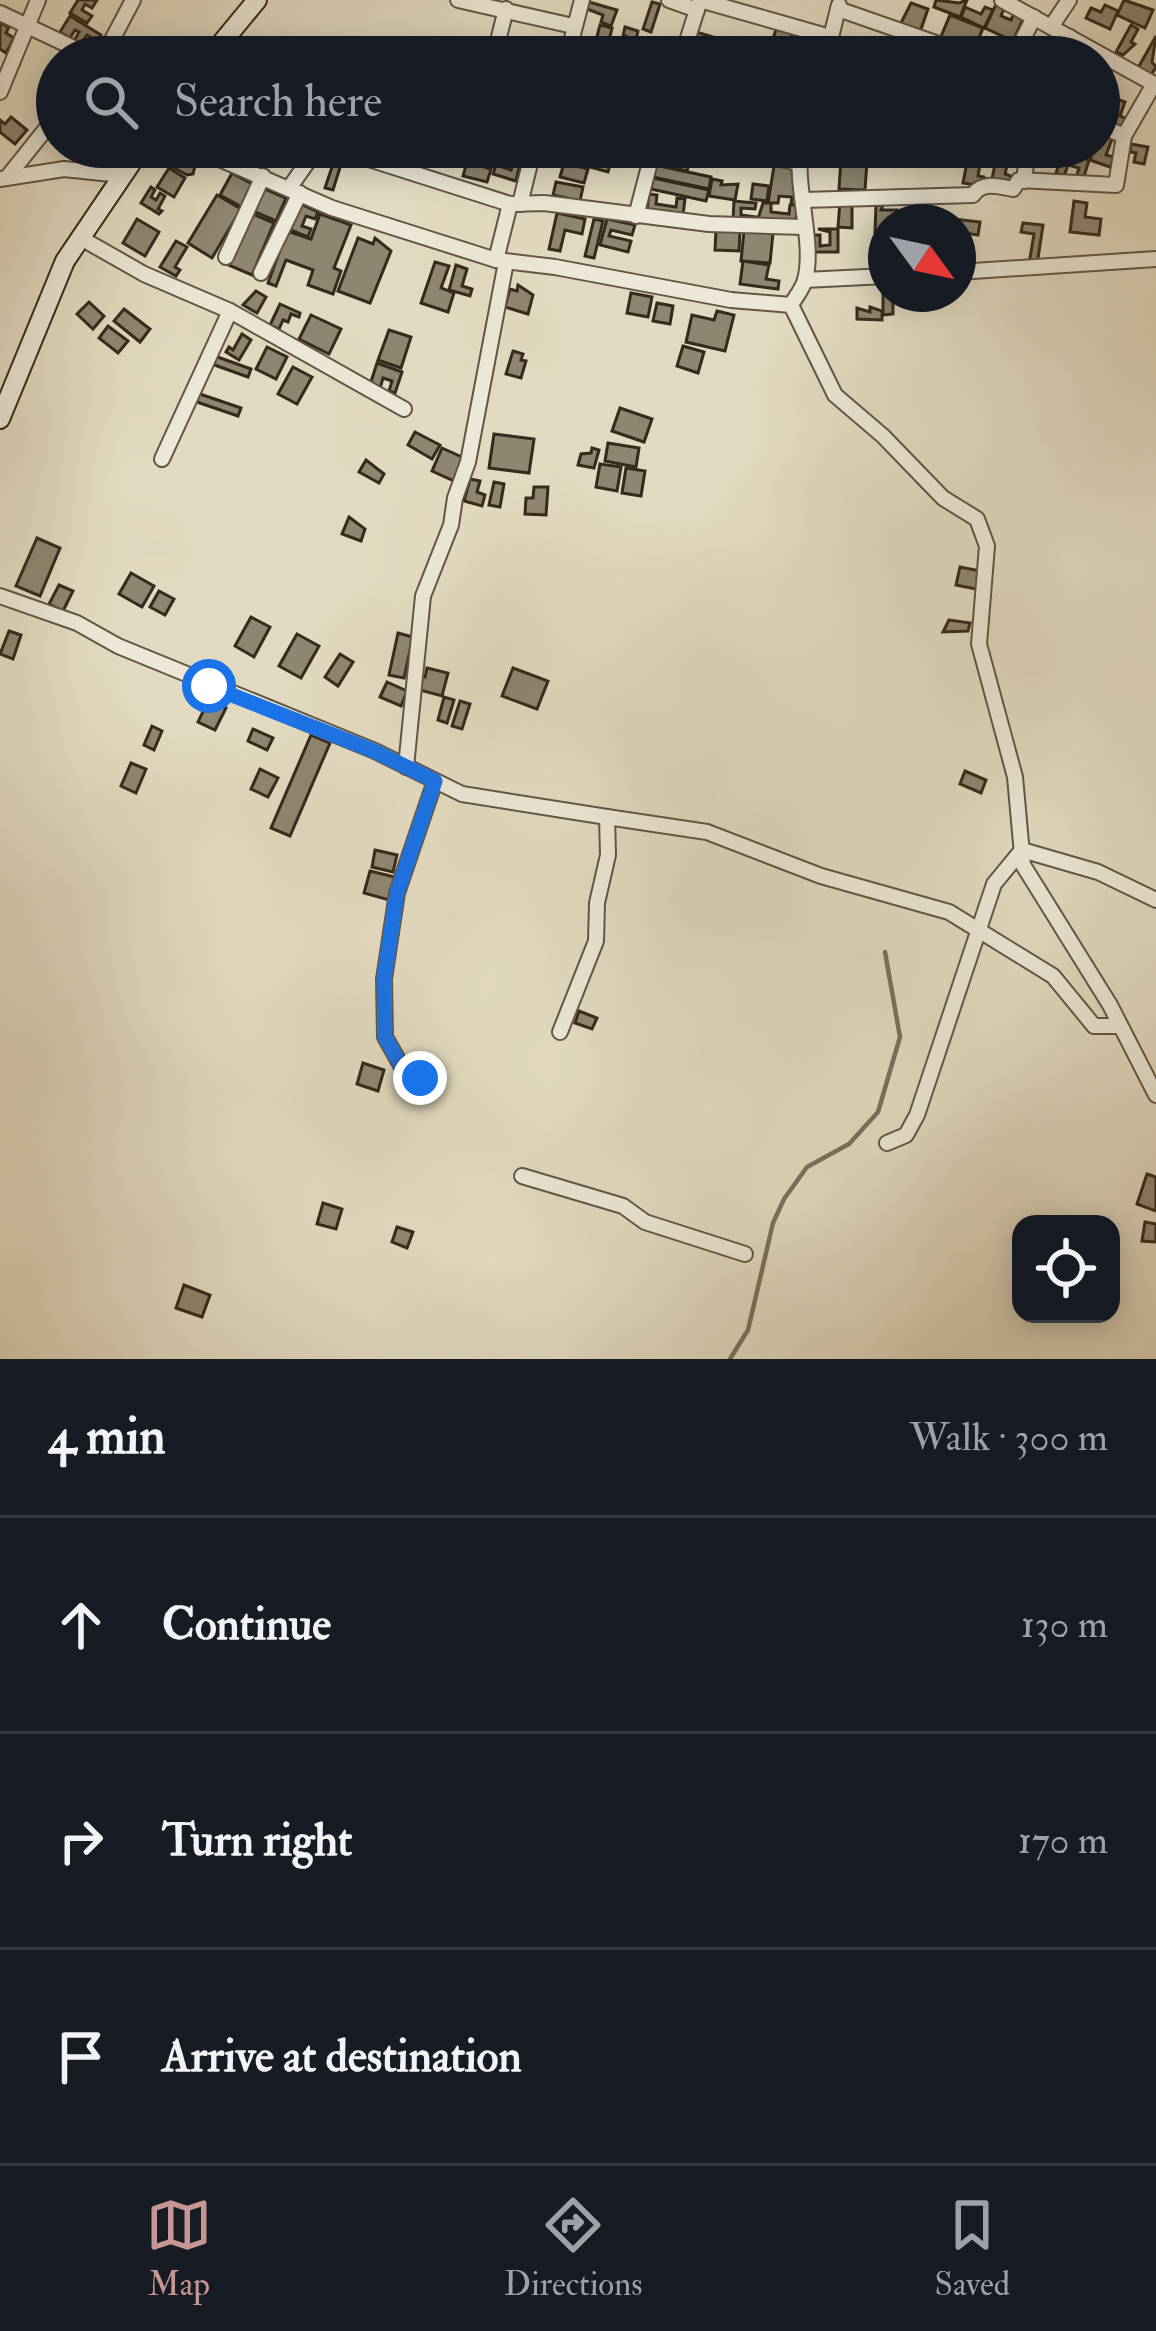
<!DOCTYPE html>
<meta charset="utf-8">
<style>
:root{--surface:#171b24;--page:#20242c;--text:#f1f3f6;--muted:#9ea1a6;--line:#363941;--accent:#c59692}
body{margin:0;font-family:"IM FELL Double Pica",serif;background:var(--page);color:var(--text)}
.controls{position:absolute;right:36px;bottom:36px;display:grid;overflow:hidden;border-radius:24px;box-shadow:0 6px 30px #0003}
.controls button{width:108px;height:108px;display:grid;place-items:center;padding:0;border:0;border-bottom:3px solid var(--line);background:var(--surface);color:var(--text);font:60px sans-serif}
.compass{position:absolute;left:868px;top:204px;width:108px;height:108px;border-radius:50%;background:var(--surface);box-shadow:0 6px 30px #0003;rotate:123deg}
.stop{position:absolute;width:36px;height:36px;margin:-27px;border:9px solid #1a73e8;border-radius:50%;background:#fff}
.stop.end{background:#1a73e8;border-color:#fff;box-shadow:0 3px 12px #0008}
.list{margin:0;padding:0;list-style:none}
h2{display:flex;justify-content:space-between;align-items:center;height:156px;margin:0;padding:0 48px;font-size:51px}
h2 small{font-size:39px;font-weight:400;color:var(--muted)}
.list li{display:grid;grid-template-columns:78px 1fr auto;gap:36px;align-items:center;box-sizing:border-box;height:216px;padding:0 48px;border-top:3px solid var(--line)}
.list b{display:block;font-size:45px;white-space:nowrap}
.list em{font-size:39px;font-style:normal;color:var(--muted)}
.icon{flex:none;width:66px;height:66px;fill:none;stroke:currentColor;stroke-width:2;stroke-linecap:round;stroke-linejoin:round}
.map{position:relative;flex:none;width:1156px;height:1359px;overflow:hidden}
.search{position:absolute;background:var(--surface);box-shadow:0 6px 30px #0003;left:36px;right:36px;top:36px;height:132px;display:flex;align-items:center;gap:30px;box-sizing:border-box;padding:0 42px;border-radius:66px;color:var(--muted);font-size:45px}
.sheet{height:804px;background:var(--surface)}
nav{display:flex;justify-content:space-around;align-items:center;box-sizing:border-box;height:168px;border-top:3px solid var(--line);background:var(--surface);font-size:33px;color:var(--muted)}
nav a{display:grid;justify-items:center;gap:6px}
nav .on{color:var(--accent)}
.map>svg:first-child{display:block}
</style>
<div class="map">
<svg width="1156" height="1359" viewBox="0 0 1156 1359">
<rect width="100%" height="100%" fill="#e2dac0"/>
<filter id="stains"><feTurbulence type="fractalNoise" baseFrequency=".00167" numOctaves="4"/><feColorMatrix values="0 0 0 0 .2 0 0 0 0 .09 0 0 0 0 .02 0 0 0 .5 -.17"/></filter>
<radialGradient id="worn" r=".72"><stop offset=".6" stop-color="#630" stop-opacity="0"/><stop offset="1" stop-color="#630" stop-opacity=".3"/></radialGradient>
<g fill="none" stroke-linecap="round" stroke-linejoin="round">
<!-- stream -->
<path stroke="#7a705d" stroke-width="4.5" d="M730 1359 748 1330 773 1223 784 1199 807 1167 849 1144 878 1112 900 1037 885 952"/>
</g>
<!-- building -->
<g fill="#8f8671" stroke="#362a1c" stroke-width="3">
<path d="M78 0H97L92 8 85 4 82 10 92 16 87 23 70 13Z"/>
<path d="M936 0 959 3 967 0 960 17 934 7Z"/>
<path d="M1124 0 1153 10 1145 28 1117 15Z"/>
<path d="M589 2 617 10 611 26 601 22 603 15 587 9Z"/>
<path d="M652 2 660 4 651 32 643 29Z"/>
<path d="M997 2 1005 6 1001 16 1011 20 1015 10 1025 15 1013 41 985 28Z"/>
<path d="M911 3 928 9 920 32 900 25Z"/>
<path d="M1105 5 1118 11 1110 29 1086 18 1091 8 1101 12Z"/>
<path d="M965 7 981 14 985 7 993 10 984 28 961 17Z"/>
<path d="M950 15 983 28 973 52 940 39Z"/>
<path d="M70 16 101 35 97 41 87 35 80 45 74 41 79 32 75 30 70 38 60 32Z"/>
<path d="M0 23 9 27 6 33 14 38 6 53 0 49Z"/>
<path d="M600 25 612 28 607 48 595 44Z"/>
<path d="M1131 25 1138 29 1131 42 1135 44 1123 55 1116 52Z"/>
<path d="M625 27 638 31 632 56 619 53 626 36H623Z"/>
<path d="M776 29 792 33 788 50 771 46Z"/>
<path d="M696 32 720 39 716 53 692 46Z"/>
<path d="M793 33 815 38 811 55 789 50Z"/>
<path d="M1156 36 1152 62 1156 67 1151 75 1138 68Z"/>
<path d="M641 39 646 40 648 51 663 50 662 57H636Z"/>
<path d="M870 41 878 42 877 49 888 51 886 57H858L861 45 869 47Z"/>
<path d="M1033 41 1063 54 1062 57H1026Z"/>
<path d="M763 46 791 52 789 57H761Z"/>
<path d="M1114 98 1125 102 1120 116 1127 119 1123 129 1105 121Z"/>
<path d="M11 117 27 130 15 144 0 132V120L5 124Z"/>
<path d="M1099 134 1112 139 1106 155 1114 157 1110 167 1090 160 1094 147H1099Z"/>
<path d="M1131 144 1148 147 1144 164 1134 162 1136 153 1130 152Z"/>
<path d="M176 147 197 158 193 174 187 175 167 164Z"/>
<path d="M377 147H404L398 162 375 153Z"/>
<path d="M591 147H615L608 172 586 166Z"/>
<path d="M669 147H693L687 171 665 166Z"/>
<path d="M878 147H890L889 151 906 155 908 149 913 151 910 166 875 158Z"/>
<path d="M1063 152 1089 160 1082 183 1075 181 1079 168 1068 165 1064 176 1056 173Z"/>
<path d="M335 158 342 161 333 190 325 188Z"/>
<path d="M498 158 504 160 502 167 511 170 514 162 520 164 516 181 493 174Z"/>
<path d="M841 159 867 161 865 190 839 189Z"/>
<path d="M996 159 1008 162 1005 174 1011 176 1010 183 992 179Z"/>
<path d="M467 162 491 169 487 182 463 176Z"/>
<path d="M967 162 980 164 978 176 984 177 983 186 963 183Z"/>
<path d="M564 163 588 169 584 183 560 177Z"/>
<path d="M655 165 711 177 709 189 653 177Z"/>
<path d="M774 166 799 168V205L791 204 792 197 779 196 778 203H768Z"/>
<path d="M169 168 185 178 174 197 157 187Z"/>
<path d="M232 173 254 185 242 207 220 195Z"/>
<path d="M653 178 709 190 706 201 651 189Z"/>
<path d="M712 179 722 181 721 185 738 184 735 200 709 196Z"/>
<path d="M556 182 583 187 580 201 553 195Z"/>
<path d="M753 184 769 186 767 201 751 199Z"/>
<path d="M151 187 155 190 151 197 156 200 160 193 165 196 158 209 162 211 159 214 141 203Z"/>
<path d="M263 188 286 198 276 221 253 211Z"/>
<path d="M649 194 657 195 656 204 676 207 677 198 685 199 683 215 647 210Z"/>
<path d="M217 195 241 209 212 258 188 243Z"/>
<path d="M734 201 756 203 755 209 741 208V215L756 217 755 223 733 221Z"/>
<path d="M840 201 852 202V228L838 227Z"/>
<path d="M1074 201 1087 203 1085 217 1101 219 1099 235 1070 232Z"/>
<path d="M298 203 318 212 315 219 306 216 302 226 311 229 308 237 288 229Z"/>
<path d="M763 203H771V212L789 214 790 205H797L796 225 757 222Z"/>
<path d="M917 204 931 206 929 222H910Z"/>
<path d="M876 205H883L881 210H897V219L886 222V232H875Z"/>
<path d="M248 212 274 223 252 275 226 264Z"/>
<path d="M557 213 585 219 582 234 565 230 560 251 549 249Z"/>
<path d="M320 214 351 225 334 268 341 271 333 294 308 285 313 270 286 260 276 286 268 283 287 231 311 239Z"/>
<path d="M137 219 159 232 145 256 123 243Z"/>
<path d="M594 219 603 221 594 258 585 256Z"/>
<path d="M607 219 635 225 632 235 611 230 609 236 631 241 628 252 600 245Z"/>
<path d="M954 219 980 222 978 235 958 232V222Z"/>
<path d="M1023 223 1043 225 1037 265 1029 264 1034 234 1021 232Z"/>
<path d="M818 229H838V252H811V235H820V246L830 245V232Z"/>
<path d="M716 230 740 231 739 251 715 250Z"/>
<path d="M744 231 773 233 770 263 741 261Z"/>
<path d="M358 238 373 244 375 238 391 251 370 303 338 291Z"/>
<path d="M176 241 187 247 175 267 180 270 176 276 160 267Z"/>
<path d="M743 261 769 265 766 279 779 281 778 289 740 284Z"/>
<path d="M435 262 449 266 441 288 454 293 448 312 421 303Z"/>
<path d="M456 265 467 269 462 286 472 289 470 296 449 290Z"/>
<path d="M518 285 533 295 528 314 505 307 510 289 517 291Z"/>
<path d="M883 287 886 294H893V314L883 315Z"/>
<path d="M256 291 266 297 257 313 243 305Z"/>
<path d="M631 293 652 297 648 317 627 313Z"/>
<path d="M89 302 104 316 93 329 77 314Z"/>
<path d="M657 303 673 306 670 324 653 321Z"/>
<path d="M280 304 300 313 299 317 291 314 288 322 283 320 279 329 270 325Z"/>
<path d="M870 307 882 311V320L857 319V308L870 312Z"/>
<path d="M124 309 150 329 140 342 114 321Z"/>
<path d="M717 311 734 315 725 351 686 342 692 315 714 320Z"/>
<path d="M311 315 341 329 329 354 299 339Z"/>
<path d="M108 326 128 341 118 353 99 338Z"/>
<path d="M389 330 411 337 401 368 378 360Z"/>
<path d="M242 334 251 340 239 360 226 352 229 347 233 350Z"/>
<path d="M683 346 704 352 698 373 677 366Z"/>
<path d="M267 347 287 357 276 379 256 369Z"/>
<path d="M513 351 523 354 521 360 526 361 521 378 506 374Z"/>
<path d="M212 355 251 369 248 377 209 363Z"/>
<path d="M377 363 402 372 395 393 389 391 392 381 383 378 379 392 369 388Z"/>
<path d="M293 367 312 377 297 404 278 394Z"/>
<path d="M197 393 241 408 238 416 194 401Z"/>
<path d="M620 408 652 419 644 442 612 431Z"/>
<path d="M415 432 440 445 432 459 408 445Z"/>
<path d="M494 434 534 439 529 473 489 468Z"/>
<path d="M608 443 639 448 636 467 605 461Z"/>
<path d="M442 448 464 458 454 481 432 471Z"/>
<path d="M592 448 599 450 594 468 578 465 581 454 591 453Z"/>
<path d="M366 460 384 474 379 483 359 472Z"/>
<path d="M600 464 621 467 617 491 596 487Z"/>
<path d="M626 468 645 471 641 496 622 493Z"/>
<path d="M470 479 480 481 477 492 485 495 482 506 464 501Z"/>
<path d="M494 482 504 484 500 507 489 505Z"/>
<path d="M534 487H548L546 515 525 514 526 498H533Z"/>
<path d="M349 517 365 529 361 541 342 534Z"/>
<path d="M37 538 60 548 40 596 16 586Z"/>
<path d="M960 567 980 571 976 589 956 585Z"/>
<path d="M131 573 154 586 142 607 119 594Z"/>
<path d="M59 585 73 591 63 611 49 604Z"/>
<path d="M159 591 174 599 165 615 150 607Z"/>
<path d="M251 617 270 627 254 657 235 646Z"/>
<path d="M949 620 970 623 968 631 943 632Z"/>
<path d="M9 631 21 635 13 659 0 654Z"/>
<path d="M398 633 413 637 404 678 389 675Z"/>
<path d="M297 634 319 646 301 678 279 666Z"/>
<path d="M340 654 353 662 338 686 325 677Z"/>
<path d="M427 668 448 673 442 696 416 689 419 675 425 677Z"/>
<path d="M513 668 548 681 537 709 502 696Z"/>
<path d="M387 682 407 691 401 706 380 697Z"/>
<path d="M444 697 454 700 447 723 438 720Z"/>
<path d="M209 699 226 708 215 730 198 722Z"/>
<path d="M460 701 470 704 462 729 452 726Z"/>
<path d="M152 726 162 731 154 750 144 745Z"/>
<path d="M253 729 273 738 267 750 248 741Z"/>
<path d="M311 735 330 743 290 836 271 828Z"/>
<path d="M131 763 146 769 136 793 121 786Z"/>
<path d="M260 769 278 778 268 797 251 789Z"/>
<path d="M965 771 986 780 981 793 960 784Z"/>
<path d="M375 850 397 855 393 872 372 867Z"/>
<path d="M370 871 395 877 389 900 364 893Z"/>
<path d="M579 1011 597 1018 592 1029 575 1023Z"/>
<path d="M363 1063 384 1070 378 1091 357 1084Z"/>
<path d="M1147 1174 1156 1177V1211L1137 1204Z"/>
<path d="M323 1203 342 1209 336 1229 317 1224Z"/>
<path d="M1145 1222 1156 1224V1242L1142 1241Z"/>
<path d="M397 1227 413 1232 407 1248 392 1242Z"/>
<path d="M184 1285 210 1295 202 1317 176 1308Z"/>
</g>
<g fill="none" stroke-linecap="round" stroke-linejoin="round">
<defs>
<g id="street">
<path d="M458 0 573 26"/>
<path d="M669 0 697 10"/>
<path d="M700 0 830 37"/>
<path d="M1002 0 1156 85"/>
<path d="M838 9 976 57"/>
<path d="M0 13 93 57"/>
<path d="M1051 27 1069 0"/>
<path d="M572 43 620 57"/>
<path d="M103 57 133 0"/>
<path d="M494 57 506 9"/>
<path d="M567 57 582 0"/>
<path d="M682 57 700 0"/>
<path d="M826 57 839 5"/>
<path d="M1014 57 1034 17"/>
<path d="M1065 57 1070 37"/>
<path d="M0 92 38 0"/>
<path d="M1124 136 1154 84"/>
<path d="M192 147 332 208 496 260 555 267 731 300 791 305 835 395 883 436 943 498 977 519 987 546 979 644 1015 777 1023 865 1110 1005 1156 1095"/>
<path d="M331 147 510 204 544 203 709 224 803 227"/>
<path d="M731 147 798 163"/>
<path d="M469 150V147"/>
<path d="M9 175 57 115"/>
<path d="M0 179 64 169 121 175"/>
<path d="M1024 181 1028 147"/>
<path d="M290 187 318 147"/>
<path d="M804 200 973 195C982 181 999 186 1013 189L1019 180 1116 185 1124 136 1099 125"/>
<path d="M520 204 534 147"/>
<path d="M636 216 654 147"/>
<path d="M79 237 144 274 230 311 404 409"/>
<path d="M226 257 263 176"/>
<path d="M496 260 510 204"/>
<path d="M958 272 1156 259"/>
<path d="M261 273 300 193"/>
<path d="M805 280 886 276"/>
<path d="M791 305C795 298 803 288 805 280 815 243 794 186 801 147"/>
<path d="M162 459 230 311"/>
<path d="M0 596 77 623 118 646 375 751 462 794 607 817 608 855 597 903 596 941 560 1032"/>
<path d="M406 767 423 596 451 525 455 498 468 462 506 262"/>
<path d="M607 817 707 832 821 876 949 912 1053 976 1094 1026H1119"/>
<path d="M420 1078 402 1067 385 1037 384 979 397 893 435 781"/>
<path d="M887 1143 906 1135 917 1115 994 884 1022 850 1098 872 1156 900"/>
<path d="M522 1176 623 1206 645 1222 745 1254"/>
</g>
<g id="secondary">
<path d="M210 57 257 0"/>
<path d="M0 419 65 261 142 147"/>
</g>
</defs>
<!-- street casing -->
<use href="#street" stroke="#615645" stroke-width="18"/>
<!-- secondary casing -->
<use href="#secondary" stroke="#362a1c" stroke-width="22"/>
<!-- street -->
<use href="#street" stroke="#ece7d6" stroke-width="14"/>
<!-- secondary -->
<use href="#secondary" stroke="#ece7d6" stroke-width="18"/>
</g>
<g fill="none" stroke-linecap="round" stroke-linejoin="round">
<!-- route -->
<path stroke="#1a73e8" stroke-width="15" d="M209 686 374 751 435 781 397 893 384 979 385 1037 402 1067 420 1078"/>
</g>
<rect width="100%" height="100%" filter="url(#stains)"/>
<rect width="100%" height="100%" fill="url(#worn)"/>
</svg>
<div class="controls">
<button><svg class="icon" aria-label="locate" viewBox="0 0 24 24"><circle cx="12" cy="12" r="6"/><path d="M12 2v4M12 18v4M2 12h4M18 12h4"/></svg></button>
</div>
<svg class="compass" viewBox="-18 -18 36 36"><path d="M0-13l5 13h-10z" fill="#e53935"/><path d="M0 13l5-13h-10z" fill="#9ea1a6"/></svg>
<div class="stop" style="left:209px;top:686px"></div>
<div class="stop end" style="left:420px;top:1078px"></div>
<div class="search"><svg class="icon" aria-label="search" viewBox="0 0 24 24"><circle cx="10" cy="10" r="6"/><path d="M15 15l6 6"/></svg>Search here</div>
</div>
<section class="sheet">
<h2>4 min<small>Walk · 300 m</small></h2>
<ul class="list">
<li><svg class="icon" aria-label="ahead" viewBox="0 0 24 24"><path d="M12 20V5M6 11l6-6 6 6"/></svg><div><b>Continue</b></div><em>130 m</em></li>
<li><svg class="icon" aria-label="right" viewBox="0 0 24 24"><path d="M7 20v-9h11M14 6l5 5-5 5"/></svg><div><b>Turn right</b></div><em>170 m</em></li>
<li><svg class="icon" aria-label="arrive" viewBox="0 0 24 24"><path d="M6 21V4h12l-3 4 3 4H6"/></svg><div><b>Arrive at destination</b></div></li>
</ul>
</section>
<nav>
<a class="on"><svg class="icon" aria-label="map" viewBox="0 0 24 24"><path d="M3 6l6-2 6 2 6-2v14l-6 2-6-2-6 2zM9 4v14M15 6v14"/></svg>Map</a>
<a><svg class="icon" aria-label="directions" viewBox="0 0 24 24"><path d="M12 3l9 9-9 9-9-9zM9 14v-3h6M13 9l2 2-2 2"/></svg>Directions</a>
<a><svg class="icon" aria-label="saved" viewBox="0 0 24 24"><path d="M7 4h10v16l-5-4-5 4z"/></svg>Saved</a>
</nav>
